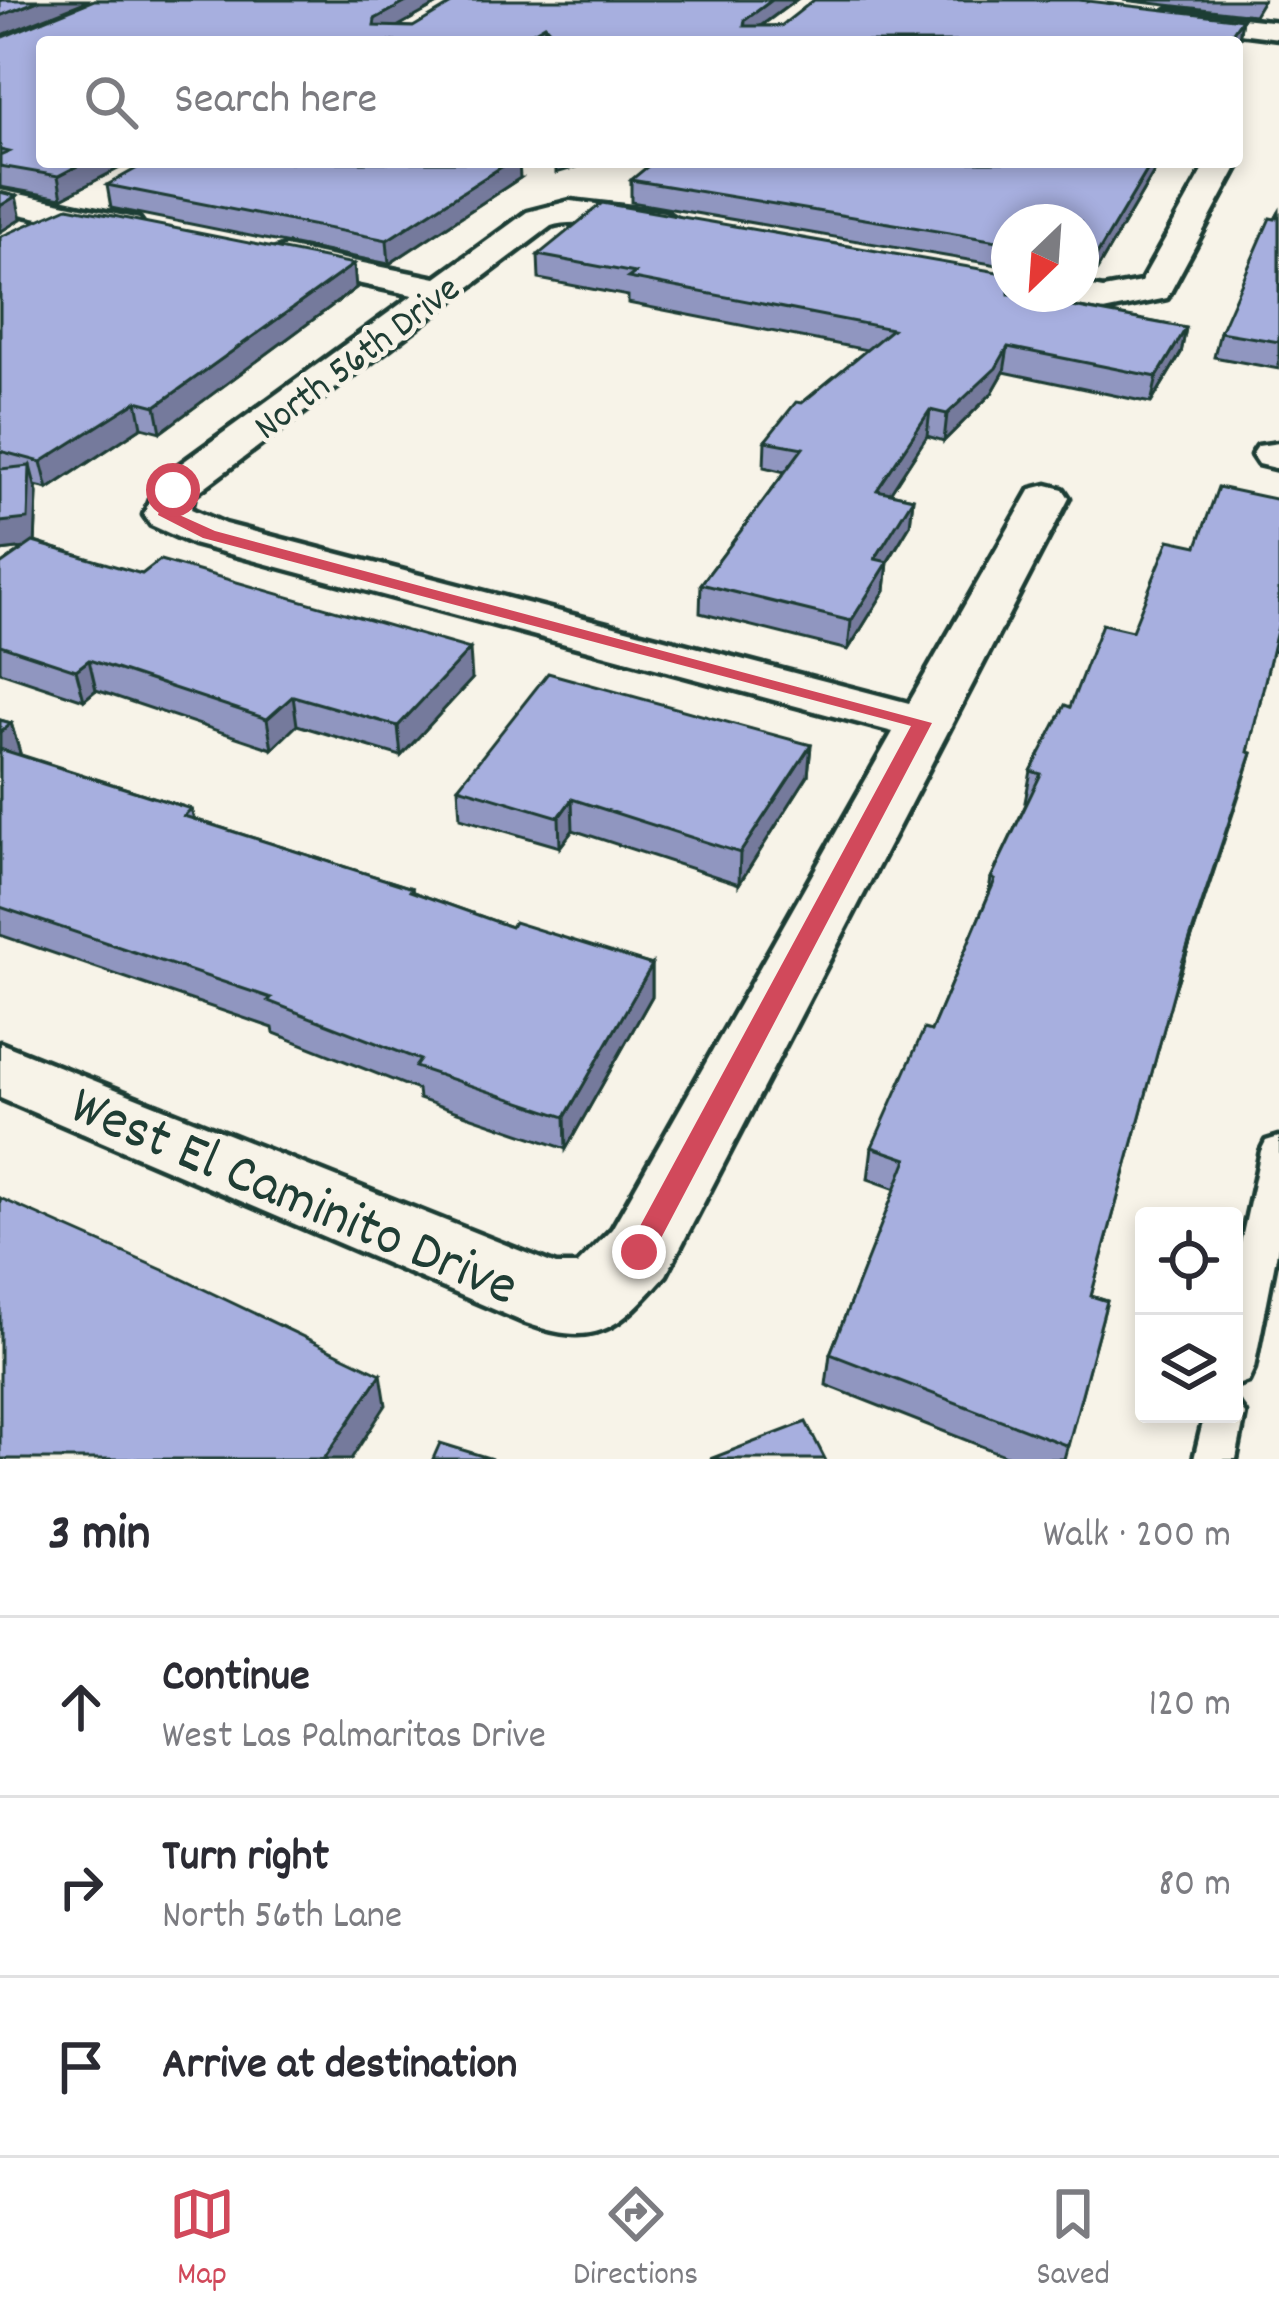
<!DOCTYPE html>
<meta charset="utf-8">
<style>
:root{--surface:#fff;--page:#f7f7f7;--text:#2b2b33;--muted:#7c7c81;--line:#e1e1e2;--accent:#d1495b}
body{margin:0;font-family:Dekko,sans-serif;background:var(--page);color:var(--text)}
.controls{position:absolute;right:36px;bottom:36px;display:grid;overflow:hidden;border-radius:12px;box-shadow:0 6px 18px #0003}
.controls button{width:108px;height:108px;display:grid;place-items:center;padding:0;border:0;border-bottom:3px solid var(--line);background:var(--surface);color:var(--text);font:60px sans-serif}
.compass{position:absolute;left:991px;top:204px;width:108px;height:108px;border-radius:50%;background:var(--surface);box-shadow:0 6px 18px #0003;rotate:205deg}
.stop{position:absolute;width:36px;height:36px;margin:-27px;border:9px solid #d1495b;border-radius:50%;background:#fff}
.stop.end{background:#d1495b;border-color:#fff;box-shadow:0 3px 12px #0008}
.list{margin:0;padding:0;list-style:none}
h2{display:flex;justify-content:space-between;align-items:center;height:156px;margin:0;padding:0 48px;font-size:51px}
h2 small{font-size:39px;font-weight:400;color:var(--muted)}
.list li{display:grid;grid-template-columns:78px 1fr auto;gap:36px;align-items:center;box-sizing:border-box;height:180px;padding:0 48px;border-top:3px solid var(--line)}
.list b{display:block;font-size:45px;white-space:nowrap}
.list p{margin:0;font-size:39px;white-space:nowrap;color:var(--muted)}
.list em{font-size:39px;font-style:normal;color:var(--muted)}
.icon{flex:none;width:66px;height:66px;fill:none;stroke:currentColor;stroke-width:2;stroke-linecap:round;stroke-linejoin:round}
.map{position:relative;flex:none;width:1279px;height:1459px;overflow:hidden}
.search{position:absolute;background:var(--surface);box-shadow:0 6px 18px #0003;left:36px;right:36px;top:36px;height:132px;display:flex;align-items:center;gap:30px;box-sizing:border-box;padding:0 42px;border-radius:12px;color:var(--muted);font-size:45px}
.sheet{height:696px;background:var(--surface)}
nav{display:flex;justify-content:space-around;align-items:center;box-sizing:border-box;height:168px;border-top:3px solid var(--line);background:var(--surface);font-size:33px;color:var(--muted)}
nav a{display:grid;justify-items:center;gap:6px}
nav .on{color:var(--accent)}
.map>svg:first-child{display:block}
</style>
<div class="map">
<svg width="1279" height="1459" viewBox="0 0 1279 1459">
<rect width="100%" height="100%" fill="#f7f3e8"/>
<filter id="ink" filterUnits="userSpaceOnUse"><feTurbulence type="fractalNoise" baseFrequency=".00833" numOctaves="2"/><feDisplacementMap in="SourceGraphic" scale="24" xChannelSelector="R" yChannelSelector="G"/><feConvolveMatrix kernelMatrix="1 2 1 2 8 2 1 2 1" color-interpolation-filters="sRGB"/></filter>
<g filter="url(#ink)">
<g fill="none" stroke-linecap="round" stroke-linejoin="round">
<defs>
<g id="lane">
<path d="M1279 1137V1241L1254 1368 1248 1381 1234 1386V1276L1261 1151 1266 1141Z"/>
<path d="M1234 1399 1245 1414 1236 1459H1194L1205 1414H1234Z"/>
</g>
<g id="street">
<path d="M1169 10 1279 22V38L1160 23 1156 18Z"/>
<path d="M1237 158 1240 162 1167 298 1103 311 1057 302 1052 294H1081V285L1103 289 1141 282 1208 162H1237Z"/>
<path d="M0 190 139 219 144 226 127 236 0 210Z"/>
<path d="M570 201 664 212 681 222C666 241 584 214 551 226L194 495 191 509 225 524 909 703 1031 489 1047 485 1063 489 1069 498 666 1275C619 1327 599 1349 526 1323L0 1098V1043L556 1265H577L612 1229 893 732 193 544 151 525 144 515 157 481 413 295 273 265 267 258 273 251 285 247 436 278 527 212Z"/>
<path d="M1279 443V469L1258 464 1252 455 1258 446Z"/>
</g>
</defs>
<!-- lane casing -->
<use href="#lane" stroke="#1f3d34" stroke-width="9"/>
<!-- street casing -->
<use href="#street" stroke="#1f3d34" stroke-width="9"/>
<!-- lane -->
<use href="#lane" fill="#f7f3e8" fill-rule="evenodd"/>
<!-- street -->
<use href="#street" fill="#f7f3e8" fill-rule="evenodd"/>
</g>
<!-- wall -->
<g fill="#9096c0" stroke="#1f3d34" stroke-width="3">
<path d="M94 0H445L398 26 413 27 796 0 761 26 1242 19 1239 38 1236 42H42L131 162 62 198 0 187V38Z"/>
<path d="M1123 0H1263L1254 15Z"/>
<path d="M1160 162 1090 282 1082 281 1009 222V267L631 202V180Z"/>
<path d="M520 178 389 264 111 208 107 185Z"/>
<path d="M1279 212V369L1214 357 1220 332Z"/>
<path d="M0 237 356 288 161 432 142 427 48 489 35 486 37 493 35 542 472 679 401 756 297 725 272 749 96 690 84 700 0 672V565L25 548 0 551Z"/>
<path d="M538 255 1075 307 1186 328 1181 353 1151 403 1004 372 992 393 944 441 927 436 890 493 913 498 910 525 888 562 885 590 848 650 700 613 701 584 785 472 764 467 765 441 802 403 867 350 628 303V296L539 279Z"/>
<path d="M1279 500V652L1272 651 1248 752 1252 753 1173 995 1091 1296 1107 1301 1064 1459H1014L826 1385 830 1354 896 1189 868 1179 872 1147 931 1031 988 896 991 878 1027 802H1025L1031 771 1070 707 1132 631 1197 546Z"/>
<path d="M0 720 11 723 20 753 18 754 191 809 194 819 412 888 413 892 511 927 652 965V996L566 1149 419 1099 418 1090 274 1033 273 1028 0 935Z"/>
<path d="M811 745 808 775 739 884 573 830 560 847 460 818 458 787Z"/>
</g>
<!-- shaded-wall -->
<g fill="#757a9c" stroke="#1f3d34" stroke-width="3">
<path d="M40 0H90L0 36V16Z"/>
<path d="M410 0H445L377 38 374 26 375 19Z"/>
<path d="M772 0H796L744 38 745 20Z"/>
<path d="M1242 19 1239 38 1236 42H1226Z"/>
<path d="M545 25V42H516Z"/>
<path d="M85 162H131L62 198 58 176Z"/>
<path d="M509 162H519L520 178 389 264 387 240Z"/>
<path d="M556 162H593L556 173Z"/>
<path d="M1152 162H1160L1090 282 1095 258Z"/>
<path d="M16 196 21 219 0 232V206Z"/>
<path d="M354 264 356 288 161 432 156 406Z"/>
<path d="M1074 294H1077L1075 310 1067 306Z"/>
<path d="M1186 328 1181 353 1151 403 1157 377Z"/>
<path d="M1008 347 1004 372 992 393 944 441 947 414Z"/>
<path d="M137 401 142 427 48 489 41 462Z"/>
<path d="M930 410 927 436 874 518 877 490Z"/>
<path d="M30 466 37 493 35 547 0 551V522Z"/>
<path d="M913 498 910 525 872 587 875 559Z"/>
<path d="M888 562 885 590 848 650 851 621Z"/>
<path d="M470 649 472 679 401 756 398 726Z"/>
<path d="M89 660 96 690 84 700 76 670Z"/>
<path d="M293 696 297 725 272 749 267 719Z"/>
<path d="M11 723 20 753 0 769V732Z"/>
<path d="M811 745 808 775 739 884 740 853Z"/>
<path d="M1252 753 1243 783 1172 998 1181 966Z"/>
<path d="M572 799 573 830 560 847 559 817Z"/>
<path d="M652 965V996L566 1149 565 1117Z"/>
<path d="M381 1374 386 1405 351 1459H324Z"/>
</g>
<!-- building -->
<g fill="#a7afdf" stroke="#1f3d34" stroke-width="3">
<path d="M0 0H40L0 16Z"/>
<path d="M94 0H410L375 19 374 26 413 27 458 0H772L745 20 744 26H781L814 0H1079L1242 19 1226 42H560L545 25 516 42H42V162H85L58 176 0 166V156L9 152 0 150V38Z"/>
<path d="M148 162H509L387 240 107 185Z"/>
<path d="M653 162H1152L1095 258 1086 257 1081 265V222H1009V243L631 180Z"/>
<path d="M0 192 16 196 0 206Z"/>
<path d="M602 203 1009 274V294H1074L1067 306 1186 328 1157 377 1008 347 996 368 947 414 930 410 877 490 913 498 875 559 888 562 851 621 701 584 803 448 765 441 796 402 802 403 892 329 628 278 635 273 538 255Z"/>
<path d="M68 207 354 264 156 406 137 401 41 462 0 451V237Z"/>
<path d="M1279 212V342L1220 332 1270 218 1275 219Z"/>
<path d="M30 466 28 519 0 522V469Z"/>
<path d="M1218 487 1279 500V622L1248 752 1252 753 1181 966 1091 1296 1107 1301 1068 1446 830 1354 907 1159 872 1147 924 1029 931 1031 995 880 991 878 1041 774 1031 771 1065 705 1070 707 1102 624 1132 631 1169 540 1197 546Z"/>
<path d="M33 542 142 574 160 560 470 649 398 726 293 696 267 719 89 660 76 670 0 645V565Z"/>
<path d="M548 673 811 745 740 853 572 799 559 817 458 787Z"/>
<path d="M0 720 11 723 0 732Z"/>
<path d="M0 749 191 809 184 816 412 888 410 891 511 927 514 922 652 965 565 1117 415 1067 420 1060 268 1001 271 998 0 907Z"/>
<path d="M0 1198 172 1274 381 1374 324 1459H0Z"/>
<path d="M806 1422 825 1459H710Z"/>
<path d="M440 1443 492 1459H433Z"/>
</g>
</g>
<!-- route -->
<path fill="#d1495b" d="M173 485 181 490 175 513 215 531 932 723 649 1261H630L626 1252 911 726 203 538 158 515 165 490Z"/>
<g text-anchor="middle" stroke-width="10" stroke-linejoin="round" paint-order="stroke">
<!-- far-street labels -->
<g font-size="39" fill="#1f3d34" stroke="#f7f3e8">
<text transform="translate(355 355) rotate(-37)" y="14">North 56th Drive</text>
</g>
<!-- near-street labels -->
<g font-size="57" fill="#1f3d34" stroke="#f7f3e8">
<text transform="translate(296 1192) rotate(23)" y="20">West El Caminito Drive</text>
</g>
</g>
</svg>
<div class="controls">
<button><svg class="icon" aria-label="locate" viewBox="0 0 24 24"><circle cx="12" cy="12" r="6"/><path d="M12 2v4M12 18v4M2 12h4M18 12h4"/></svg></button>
<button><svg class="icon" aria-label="layers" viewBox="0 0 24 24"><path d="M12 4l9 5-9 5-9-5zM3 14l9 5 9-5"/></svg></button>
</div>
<svg class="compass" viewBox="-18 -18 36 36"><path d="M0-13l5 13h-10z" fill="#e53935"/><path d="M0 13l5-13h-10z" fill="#7c7c81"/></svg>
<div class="stop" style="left:173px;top:490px"></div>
<div class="stop end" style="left:639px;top:1252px"></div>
<div class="search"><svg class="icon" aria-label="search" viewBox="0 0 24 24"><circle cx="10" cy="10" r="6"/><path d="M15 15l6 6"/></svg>Search here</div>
</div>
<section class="sheet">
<h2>3 min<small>Walk · 200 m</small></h2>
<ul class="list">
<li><svg class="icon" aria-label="ahead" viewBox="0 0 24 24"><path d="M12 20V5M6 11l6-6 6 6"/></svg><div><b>Continue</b><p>West Las Palmaritas Drive</p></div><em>120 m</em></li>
<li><svg class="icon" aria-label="right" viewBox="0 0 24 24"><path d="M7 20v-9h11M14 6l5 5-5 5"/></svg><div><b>Turn right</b><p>North 56th Lane</p></div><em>80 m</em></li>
<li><svg class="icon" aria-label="arrive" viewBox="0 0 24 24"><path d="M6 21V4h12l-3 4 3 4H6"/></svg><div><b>Arrive at destination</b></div></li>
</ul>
</section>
<nav>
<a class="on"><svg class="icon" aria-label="map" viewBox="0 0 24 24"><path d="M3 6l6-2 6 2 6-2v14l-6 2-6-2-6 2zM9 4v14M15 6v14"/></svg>Map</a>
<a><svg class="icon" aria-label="directions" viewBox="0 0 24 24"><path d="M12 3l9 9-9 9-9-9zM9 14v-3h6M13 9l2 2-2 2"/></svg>Directions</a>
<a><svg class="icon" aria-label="saved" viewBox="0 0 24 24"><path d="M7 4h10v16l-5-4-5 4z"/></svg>Saved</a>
</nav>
